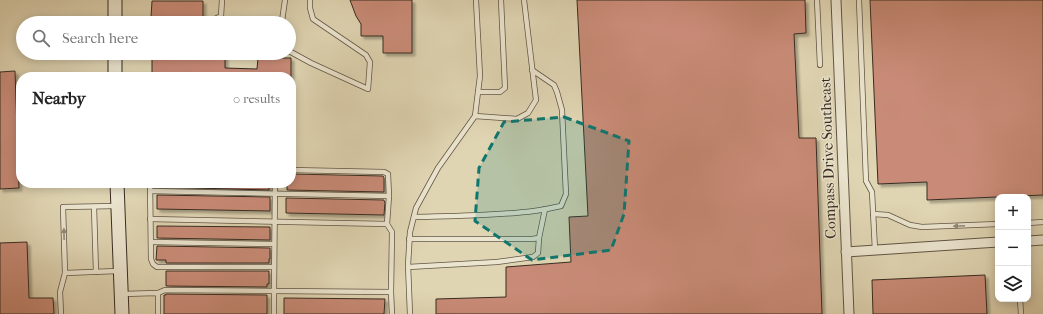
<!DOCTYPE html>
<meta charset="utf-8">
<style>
:root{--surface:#fff;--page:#f2f2f2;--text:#222;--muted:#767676;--line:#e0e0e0}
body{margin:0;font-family:"IM FELL French Canon",serif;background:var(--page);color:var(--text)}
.controls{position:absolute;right:12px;bottom:12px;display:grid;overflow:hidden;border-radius:8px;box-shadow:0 2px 10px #0003}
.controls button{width:36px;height:36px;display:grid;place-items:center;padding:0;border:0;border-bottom:1px solid var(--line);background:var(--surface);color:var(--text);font:20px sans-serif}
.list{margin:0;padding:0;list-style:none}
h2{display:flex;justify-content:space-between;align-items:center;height:52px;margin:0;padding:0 16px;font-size:17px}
h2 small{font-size:13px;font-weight:400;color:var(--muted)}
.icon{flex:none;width:22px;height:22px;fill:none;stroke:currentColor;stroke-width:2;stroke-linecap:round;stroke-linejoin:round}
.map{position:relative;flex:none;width:1043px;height:314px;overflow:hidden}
.search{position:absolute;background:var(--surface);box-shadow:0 2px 10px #0003;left:16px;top:16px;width:280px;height:44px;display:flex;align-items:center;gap:10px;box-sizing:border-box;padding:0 14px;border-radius:22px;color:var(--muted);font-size:15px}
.panel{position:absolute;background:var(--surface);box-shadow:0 2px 10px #0003;left:16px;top:72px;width:280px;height:116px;border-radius:16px}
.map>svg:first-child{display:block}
</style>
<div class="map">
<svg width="1043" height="314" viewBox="0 0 1043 314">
<defs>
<filter id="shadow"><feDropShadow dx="3" dy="3" stdDeviation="1" flood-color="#0004"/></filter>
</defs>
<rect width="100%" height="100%" fill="#e0d5b3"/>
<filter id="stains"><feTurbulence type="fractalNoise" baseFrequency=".005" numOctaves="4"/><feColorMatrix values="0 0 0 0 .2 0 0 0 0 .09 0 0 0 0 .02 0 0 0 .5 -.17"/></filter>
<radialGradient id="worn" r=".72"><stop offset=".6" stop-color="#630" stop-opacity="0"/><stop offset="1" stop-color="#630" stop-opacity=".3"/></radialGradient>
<!-- building -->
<g fill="#c98b77" stroke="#372c21" filter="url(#shadow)">
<path d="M350 0H412V53H383V36H361V24L356 16Z"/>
<path d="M577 0H805L806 33 794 34 799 138H816L822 314H436V299L506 297V267L571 262 569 217 588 216Z"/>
<path d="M870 0H1043V195L927 200V182L878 184Z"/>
<path d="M152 1H203V17H151Z"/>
<path d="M152 53H197V54H225V68L257 69 258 58H291V77H152Z"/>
<path d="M15 71 19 188 0 189V72Z"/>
<path d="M291 174 383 176 384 178V192L287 190V183H291Z"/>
<path d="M157 183H269V190L157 187Z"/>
<path d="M157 195 270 197V211L157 209Z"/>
<path d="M286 198 384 200V201L385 202 384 215 286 213Z"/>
<path d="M157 226 270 227V240L157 238Z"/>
<path d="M27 242 29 298H53L54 314H0V243Z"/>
<path d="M157 246 270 248V259H269V263H166V260H156Z"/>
<path d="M166 271H269V284H267V287L166 286Z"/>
<path d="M985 275 987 314H873L872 280Z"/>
<path d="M166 294 267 295V314H164V295H166Z"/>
<path d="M284 298 385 299 384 314H284Z"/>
</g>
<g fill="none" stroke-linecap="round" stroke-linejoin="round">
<defs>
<g id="service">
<path d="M817 0 820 65"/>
<path d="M859 0 866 181 872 192 875 250"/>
<path d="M244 19 282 21 285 0"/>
<path d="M117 23H207L221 16 222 0"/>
<path d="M289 51 311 63 368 89 370 62 366 55 313 19 310 8V0"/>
<path d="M478 92H500L505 88 501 0"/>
<path d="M475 116 480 76 476 0"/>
<path d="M150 183 151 259 153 264 157 267H274"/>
<path d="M275 183 274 291 391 292 392 314"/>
<path d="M150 191 389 196"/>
<path d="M94 207 96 272"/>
<path d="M873 214 888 215 910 225 922 227 998 224"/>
<path d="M414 217C454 216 494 216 534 211 543 210 552 208 561 206L566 194 562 110 557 92 554 85 532 70"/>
<path d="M150 219 387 224 389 196 388 174 384 172 291 170"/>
<path d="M1028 223 1043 222"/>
<path d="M387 224 392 232 391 292"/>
<path d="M409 239H532L539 238 545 209"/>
<path d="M151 242 274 244"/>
<path d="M408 267 497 262 533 257 538 253 539 238"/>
<path d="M65 273 63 207 116 206"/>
<path d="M158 293 165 290 274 291V314"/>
<path d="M122 294 158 293V314"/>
<path d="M1020 299 1021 314"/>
<path d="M61 314 60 292 65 273 118 271"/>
<path d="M410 314 408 265 410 232 416 208 438 168 475 116 517 119 528 113 536 100 524 0"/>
</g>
<g id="minor">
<path d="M836 0 849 314"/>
<path d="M1028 241 1043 240"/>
<path d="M846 252 998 242"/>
</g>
<g id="secondary">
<path d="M115 23V0"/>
<path d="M115 77V53"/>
<path d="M117 183 122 314"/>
</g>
</defs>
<!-- service casing -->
<use href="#service" stroke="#615646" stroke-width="6"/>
<!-- minor casing -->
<use href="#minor" stroke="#615646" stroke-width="11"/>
<!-- secondary casing -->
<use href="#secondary" stroke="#372c21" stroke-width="15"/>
<!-- service -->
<use href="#service" stroke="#ebe4ce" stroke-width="4.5"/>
<!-- minor -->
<use href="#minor" stroke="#ebe4ce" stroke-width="9"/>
<!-- secondary -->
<use href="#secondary" stroke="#ebe4ce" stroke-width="13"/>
</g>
<!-- one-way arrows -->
<defs><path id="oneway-solid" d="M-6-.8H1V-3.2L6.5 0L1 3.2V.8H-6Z"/></defs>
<g fill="#918878">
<use href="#oneway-solid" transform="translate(959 226) rotate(177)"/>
<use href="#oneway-solid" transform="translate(64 234) rotate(-91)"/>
</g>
<!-- marked area -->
<path fill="#0f766e" fill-opacity="0.2" stroke="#0f766e" stroke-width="3" stroke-dasharray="8 5" stroke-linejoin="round" d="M564 117 629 141 624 214 611 250 532 260 475 221 479 168 504 122Z"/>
<g text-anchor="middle" stroke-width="3" stroke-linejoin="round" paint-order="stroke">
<!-- street labels -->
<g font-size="15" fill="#372c21" stroke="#ebe4ce">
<text transform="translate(828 158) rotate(-92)" y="5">Compass Drive Southeast</text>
</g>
</g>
<rect width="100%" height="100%" filter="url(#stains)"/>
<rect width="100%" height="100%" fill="url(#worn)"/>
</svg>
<div class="controls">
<button>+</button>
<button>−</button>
<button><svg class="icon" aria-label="layers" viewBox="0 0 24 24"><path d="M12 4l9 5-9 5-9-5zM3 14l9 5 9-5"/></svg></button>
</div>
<div class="search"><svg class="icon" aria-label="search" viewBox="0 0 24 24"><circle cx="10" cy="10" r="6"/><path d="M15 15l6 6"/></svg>Search here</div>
<section class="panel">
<h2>Nearby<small>0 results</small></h2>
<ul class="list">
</ul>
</section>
</div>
